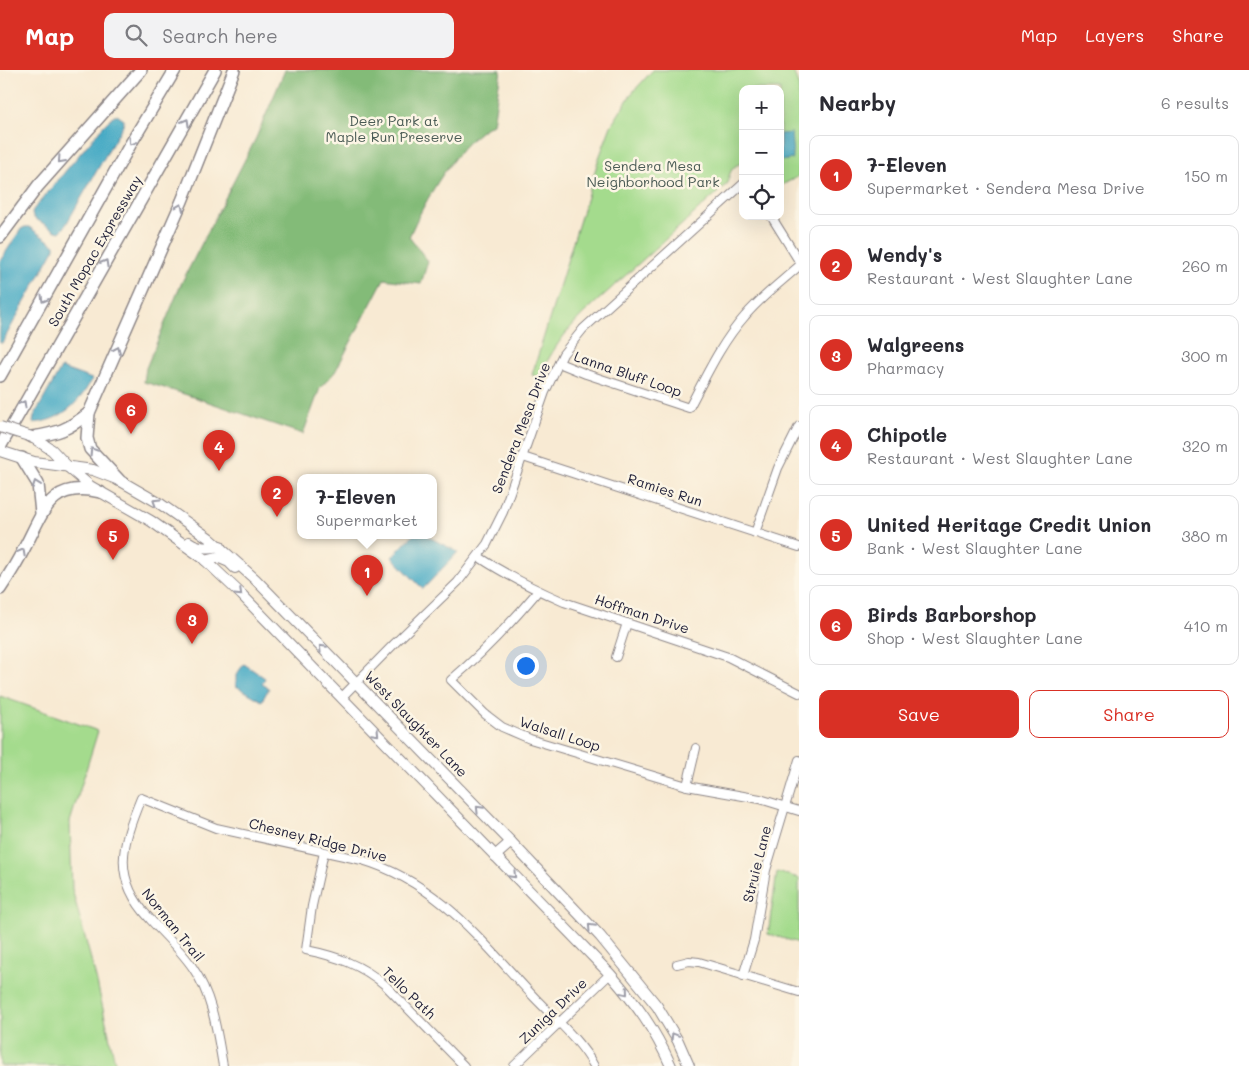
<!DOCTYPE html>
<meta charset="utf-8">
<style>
:root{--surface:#fff;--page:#f2f2f3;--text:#2b2b33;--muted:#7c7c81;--line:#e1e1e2;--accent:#d93025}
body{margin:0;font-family:Mali,sans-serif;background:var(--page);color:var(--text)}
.controls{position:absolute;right:15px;top:15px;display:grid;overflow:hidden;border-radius:10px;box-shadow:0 5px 20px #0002}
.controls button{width:45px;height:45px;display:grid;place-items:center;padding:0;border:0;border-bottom:1px solid var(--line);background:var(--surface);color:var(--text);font:25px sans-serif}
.you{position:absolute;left:525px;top:595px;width:18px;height:18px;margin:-12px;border:4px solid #fff;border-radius:50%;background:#1a73e8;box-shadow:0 0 0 8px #1a73e833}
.badge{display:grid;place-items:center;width:32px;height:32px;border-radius:50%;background:var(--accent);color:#fff;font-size:16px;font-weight:700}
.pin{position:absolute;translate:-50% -41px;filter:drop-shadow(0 1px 2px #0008)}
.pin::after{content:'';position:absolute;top:26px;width:18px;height:15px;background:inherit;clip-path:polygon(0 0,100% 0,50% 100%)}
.popup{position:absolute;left:297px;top:404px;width:140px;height:65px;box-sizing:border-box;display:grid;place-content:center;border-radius:10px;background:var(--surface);filter:drop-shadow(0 1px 4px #0005);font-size:16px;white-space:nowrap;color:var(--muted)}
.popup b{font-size:19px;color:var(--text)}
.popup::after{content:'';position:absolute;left:50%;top:100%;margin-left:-10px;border:10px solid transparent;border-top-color:var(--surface)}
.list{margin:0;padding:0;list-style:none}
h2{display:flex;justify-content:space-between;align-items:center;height:65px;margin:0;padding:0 20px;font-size:21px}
h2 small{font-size:16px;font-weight:400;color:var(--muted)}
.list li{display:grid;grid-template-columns:32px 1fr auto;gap:15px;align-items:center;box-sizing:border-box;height:80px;margin:0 10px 10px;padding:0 10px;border:1px solid var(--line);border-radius:10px}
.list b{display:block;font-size:19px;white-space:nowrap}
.list p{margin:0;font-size:16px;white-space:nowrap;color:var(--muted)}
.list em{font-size:16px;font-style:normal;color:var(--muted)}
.actions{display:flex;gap:10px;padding:15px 20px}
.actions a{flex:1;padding:11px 0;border:1px solid var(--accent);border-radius:10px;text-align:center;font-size:18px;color:var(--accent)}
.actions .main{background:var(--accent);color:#fff}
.icon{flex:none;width:28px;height:28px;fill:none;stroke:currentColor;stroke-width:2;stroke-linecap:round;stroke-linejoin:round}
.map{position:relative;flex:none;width:799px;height:996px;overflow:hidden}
header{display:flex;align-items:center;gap:30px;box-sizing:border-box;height:70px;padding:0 25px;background:var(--accent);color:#fff}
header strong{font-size:24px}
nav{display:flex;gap:28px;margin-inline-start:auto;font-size:18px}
.search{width:350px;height:45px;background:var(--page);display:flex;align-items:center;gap:12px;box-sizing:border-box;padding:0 18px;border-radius:10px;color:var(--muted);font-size:19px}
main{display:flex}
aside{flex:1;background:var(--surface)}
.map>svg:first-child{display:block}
</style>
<header>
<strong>Map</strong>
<div class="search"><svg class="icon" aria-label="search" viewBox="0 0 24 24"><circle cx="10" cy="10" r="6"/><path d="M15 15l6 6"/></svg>Search here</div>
<nav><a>Map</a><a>Layers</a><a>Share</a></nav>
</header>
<main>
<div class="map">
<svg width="799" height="996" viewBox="0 0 799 996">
<rect width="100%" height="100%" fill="#fcf5e5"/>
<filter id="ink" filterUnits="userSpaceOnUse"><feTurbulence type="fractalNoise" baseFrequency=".02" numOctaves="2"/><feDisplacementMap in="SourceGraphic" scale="10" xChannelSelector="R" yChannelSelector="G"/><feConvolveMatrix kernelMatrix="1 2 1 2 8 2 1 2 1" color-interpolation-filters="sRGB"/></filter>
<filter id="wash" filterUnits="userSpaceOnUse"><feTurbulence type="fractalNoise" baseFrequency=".0096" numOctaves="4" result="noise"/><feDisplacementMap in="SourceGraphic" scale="20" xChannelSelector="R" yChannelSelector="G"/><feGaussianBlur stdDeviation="1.12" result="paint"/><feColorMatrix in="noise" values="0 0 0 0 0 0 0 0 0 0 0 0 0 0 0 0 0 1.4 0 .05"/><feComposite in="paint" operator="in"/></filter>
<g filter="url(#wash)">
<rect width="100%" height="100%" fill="#f8ead3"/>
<!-- green -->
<g fill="#a4db8d" stroke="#637e64">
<path d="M653 0H793L799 18V106L780 116V19H743V93C732 95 729 103 728 113L584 243C563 264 552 281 539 307L532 305 599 88 611 56 632 23Z"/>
<path d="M0 626 98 661 70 752 72 819 96 908 116 996H0Z"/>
<path d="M777 802 799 808V873L768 864Z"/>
</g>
<!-- forest -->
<path fill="#83bb78" stroke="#526e5a" d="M285 0H501L493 54C458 70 424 132 409 167L428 191 421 214 384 209 335 302 320 318 303 364C250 347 198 327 144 312L146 298 182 212 256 68Z"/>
<!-- water -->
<g fill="#46aac5" stroke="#346680">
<path d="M114 45H117L124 50 123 55 64 158 60 162 56 161 34 148 32 144 33 140 104 55Z"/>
<path d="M791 63 793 89 780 91V64Z"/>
<path d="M25 157H29L55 175V178L2 273H0V191L21 159Z"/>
<path d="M61 298 92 309C80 333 61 351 33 353L34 346Z"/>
<path d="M413 465H425L458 482 423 519 392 487Z"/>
<path d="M244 594 265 608 262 614 269 618 262 631 236 616V605Z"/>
</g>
</g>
<g filter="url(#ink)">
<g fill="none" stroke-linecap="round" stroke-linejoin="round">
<defs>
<g id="minor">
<path d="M771 146 799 191"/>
<path d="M559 293 586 304 689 338C706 306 721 273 745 246 761 227 781 212 799 196"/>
<path d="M523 387 799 477"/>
<path d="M755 463 778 398 799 356"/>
<path d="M479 487C506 505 534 519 564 532L728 587 799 623"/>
<path d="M538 521C511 553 483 583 451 610L485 644 502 657 530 669 687 716 760 729 799 741"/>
<path d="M616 587 627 553"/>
<path d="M342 627 395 573 458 512 487 474 503 442 545 322 563 284 583 259 743 114"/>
<path d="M687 716 696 678"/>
<path d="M324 782 312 836 306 880C336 886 362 895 385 915L464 996"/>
<path d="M677 894 689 891 699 892 799 922"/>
<path d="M743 906 754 870 766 800 799 690"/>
<path d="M223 996C217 962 213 927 193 898 181 880 164 865 150 849 111 807 122 775 141 728L216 758 362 790C439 813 481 871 534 927 554 948 581 971 594 996"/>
<path d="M514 996 610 904"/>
</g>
<g id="major">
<path d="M32 367 52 380 68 397 90 416 151 451 203 488 242 525 610 904C637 935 654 958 671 996"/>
<path d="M0 381 34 392 93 400 119 410 159 433 209 468 255 509 511 772 600 866 657 936 678 971 689 996"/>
<path d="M189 472C199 479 208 478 220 476"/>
<path d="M205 490 217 487 229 492 235 498"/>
<path d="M495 786 511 772"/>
</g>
<g id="highway">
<path d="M0 167 38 116 141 0"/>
<path d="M0 306 130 75 175 0"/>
<path d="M32 367C59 363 67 360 89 343"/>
<path d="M0 377 215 0"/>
<path d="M22 388 38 414 41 443"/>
<path d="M119 410 90 379 87 368 89 343 182 131 234 0"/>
<path d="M0 519C10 504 19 489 27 473 45 437 53 411 100 422"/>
</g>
</defs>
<!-- minor casing -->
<use href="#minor" stroke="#8d8687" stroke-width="10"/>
<!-- major casing -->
<use href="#major" stroke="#8d8687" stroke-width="12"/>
<!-- highway casing -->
<use href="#highway" stroke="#8d8687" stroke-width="14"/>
<!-- minor -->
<use href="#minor" stroke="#fff" stroke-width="8"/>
<!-- major -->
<use href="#major" stroke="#fff" stroke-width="10"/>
<!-- highway -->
<use href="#highway" stroke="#fff" stroke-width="11"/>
<defs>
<path id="major-bridge" d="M0 357 32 367"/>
</defs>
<!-- major-bridge casing -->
<use href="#major-bridge" stroke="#8d8687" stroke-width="12" stroke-linecap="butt"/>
<!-- major-bridge -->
<use href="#major-bridge" stroke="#fff" stroke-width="10"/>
</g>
<!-- one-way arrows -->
<defs><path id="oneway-chevron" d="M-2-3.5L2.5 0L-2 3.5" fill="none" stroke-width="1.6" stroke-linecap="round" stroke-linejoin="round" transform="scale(1.25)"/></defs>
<g stroke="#9c9ca7">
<use href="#oneway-chevron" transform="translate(186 52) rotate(-60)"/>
<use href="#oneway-chevron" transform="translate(132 72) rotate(121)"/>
<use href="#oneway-chevron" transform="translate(61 90) rotate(132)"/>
<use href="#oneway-chevron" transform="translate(180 137) rotate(-67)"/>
<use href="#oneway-chevron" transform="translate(105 193) rotate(-60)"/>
<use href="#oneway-chevron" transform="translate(44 229) rotate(120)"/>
<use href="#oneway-chevron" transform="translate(117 280) rotate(-66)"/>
<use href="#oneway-chevron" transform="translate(23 334) rotate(-61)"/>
<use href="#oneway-chevron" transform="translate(93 381) rotate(-122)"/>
<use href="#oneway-chevron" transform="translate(36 414) rotate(-110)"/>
<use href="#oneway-chevron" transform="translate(156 432) rotate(-148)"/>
<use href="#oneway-chevron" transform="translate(22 482) rotate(-61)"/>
<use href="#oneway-chevron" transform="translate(239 523) rotate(44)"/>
<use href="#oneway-chevron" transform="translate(322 578) rotate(-134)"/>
<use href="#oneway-chevron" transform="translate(376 663) rotate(46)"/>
<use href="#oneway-chevron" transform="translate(479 739) rotate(-134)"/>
<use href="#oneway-chevron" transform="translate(513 805) rotate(46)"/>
<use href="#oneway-chevron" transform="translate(591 857) rotate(-133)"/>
<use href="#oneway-chevron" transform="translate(625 922) rotate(50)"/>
<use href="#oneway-chevron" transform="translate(674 966) rotate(-121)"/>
</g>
</g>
<g text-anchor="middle" stroke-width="5" stroke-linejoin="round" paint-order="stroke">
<!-- park labels -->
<g font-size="14" fill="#495a54" stroke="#fcf5e5">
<text x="394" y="56">Deer Park at<tspan x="394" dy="16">Maple Run Preserve</tspan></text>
<text x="653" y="101">Sendera Mesa<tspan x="653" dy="16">Neighborhood Park</tspan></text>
</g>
<!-- street labels -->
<g font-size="14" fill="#22223b" stroke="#fcf5e5">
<text transform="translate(95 181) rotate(-60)" y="5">South Mopac Expressway</text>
<text transform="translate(628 304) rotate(19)" y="5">Lanna Bluff Loop</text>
<text transform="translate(521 358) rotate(-69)" y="5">Sendera Mesa Drive</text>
<text transform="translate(665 420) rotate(18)" y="5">Ramies Run</text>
<text transform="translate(642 544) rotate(18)" y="5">Hoffman Drive</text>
<text transform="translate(416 654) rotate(46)" y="5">West Slaughter Lane</text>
<text transform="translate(560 664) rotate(18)" y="5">Walsall Loop</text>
<text transform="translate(318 770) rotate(14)" y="5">Chesney Ridge Drive</text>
<text transform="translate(757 794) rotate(-76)" y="5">Struie Lane</text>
<text transform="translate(173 855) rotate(51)" y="5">Norman Trail</text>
<text transform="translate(409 923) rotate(44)" y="5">Tello Path</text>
<text transform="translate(553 941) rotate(-44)" y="5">Zuniga Drive</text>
</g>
</g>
</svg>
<div class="controls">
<button>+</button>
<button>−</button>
<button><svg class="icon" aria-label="locate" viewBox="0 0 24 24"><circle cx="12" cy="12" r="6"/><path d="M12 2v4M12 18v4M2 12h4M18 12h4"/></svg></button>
</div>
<div class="you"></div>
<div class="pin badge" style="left:367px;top:526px">1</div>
<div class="popup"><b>7-Eleven</b>Supermarket</div>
<div class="pin badge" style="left:277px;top:447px">2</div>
<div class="pin badge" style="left:192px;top:574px">3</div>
<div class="pin badge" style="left:219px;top:401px">4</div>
<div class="pin badge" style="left:113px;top:490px">5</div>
<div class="pin badge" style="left:131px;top:364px">6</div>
</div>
<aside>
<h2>Nearby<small>6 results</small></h2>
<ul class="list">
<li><span class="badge">1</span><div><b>7-Eleven</b><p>Supermarket · Sendera Mesa Drive</p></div><em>150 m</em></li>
<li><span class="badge">2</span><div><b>Wendy's</b><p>Restaurant · West Slaughter Lane</p></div><em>260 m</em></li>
<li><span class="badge">3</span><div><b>Walgreens</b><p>Pharmacy</p></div><em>300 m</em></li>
<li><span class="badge">4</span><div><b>Chipotle</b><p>Restaurant · West Slaughter Lane</p></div><em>320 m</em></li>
<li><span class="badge">5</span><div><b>United Heritage Credit Union</b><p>Bank · West Slaughter Lane</p></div><em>380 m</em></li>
<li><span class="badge">6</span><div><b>Birds Barborshop</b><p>Shop · West Slaughter Lane</p></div><em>410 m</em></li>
</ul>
<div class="actions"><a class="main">Save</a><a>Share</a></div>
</aside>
</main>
